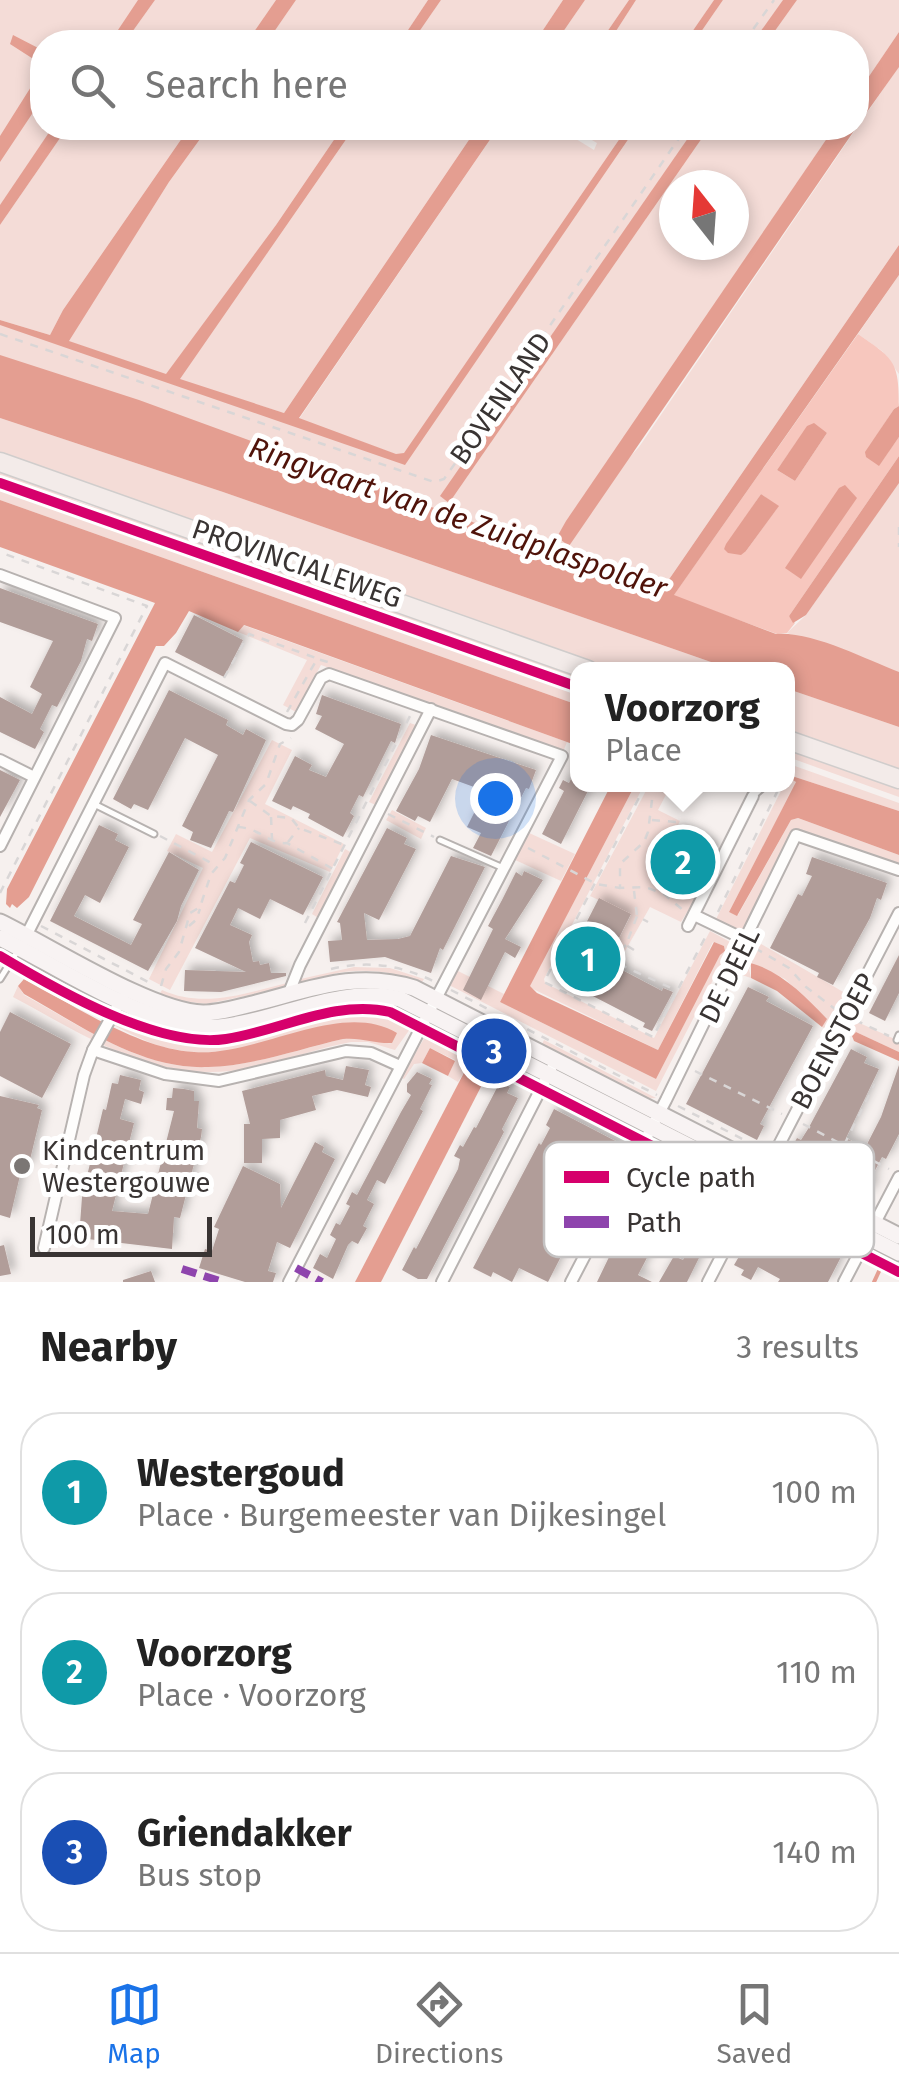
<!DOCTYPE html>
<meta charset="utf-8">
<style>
:root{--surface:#fff;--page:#f6f6f6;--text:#222;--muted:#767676;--line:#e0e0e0;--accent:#1a73e8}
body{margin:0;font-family:"Fira Sans",sans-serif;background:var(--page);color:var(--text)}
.compass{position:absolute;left:659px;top:170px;width:90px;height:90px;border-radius:50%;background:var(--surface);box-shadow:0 5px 15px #0003;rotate:343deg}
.scale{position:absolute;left:30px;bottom:25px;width:182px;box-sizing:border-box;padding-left:10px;border:5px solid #393433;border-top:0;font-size:28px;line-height:35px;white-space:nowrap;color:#393433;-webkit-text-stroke:8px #fff;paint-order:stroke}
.you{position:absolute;left:495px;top:798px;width:35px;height:35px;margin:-25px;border:8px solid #fff;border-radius:50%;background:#1a73e8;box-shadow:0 0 0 15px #1a73e833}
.badge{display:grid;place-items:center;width:65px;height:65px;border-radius:50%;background:var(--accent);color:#fff;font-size:32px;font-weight:700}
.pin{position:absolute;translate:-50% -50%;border:5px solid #fff;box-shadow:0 2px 10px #0006}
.popup{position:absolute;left:570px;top:662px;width:225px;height:130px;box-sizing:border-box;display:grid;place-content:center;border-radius:20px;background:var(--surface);filter:drop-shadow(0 2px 8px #0005);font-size:32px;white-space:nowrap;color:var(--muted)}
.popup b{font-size:38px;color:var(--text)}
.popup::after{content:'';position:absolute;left:50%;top:100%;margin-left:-20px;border:20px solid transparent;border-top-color:var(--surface)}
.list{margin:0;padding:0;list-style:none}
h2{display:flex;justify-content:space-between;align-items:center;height:130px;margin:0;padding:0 40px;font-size:42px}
h2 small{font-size:32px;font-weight:400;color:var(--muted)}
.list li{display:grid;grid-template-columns:65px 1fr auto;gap:30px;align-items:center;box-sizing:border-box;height:160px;margin:0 20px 20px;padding:0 20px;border:2px solid var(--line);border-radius:40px}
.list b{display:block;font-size:38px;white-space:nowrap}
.list p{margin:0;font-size:32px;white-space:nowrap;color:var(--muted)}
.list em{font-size:32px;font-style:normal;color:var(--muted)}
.icon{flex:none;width:55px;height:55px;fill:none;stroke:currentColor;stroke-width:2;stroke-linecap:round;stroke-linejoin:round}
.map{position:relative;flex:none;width:899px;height:1282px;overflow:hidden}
.search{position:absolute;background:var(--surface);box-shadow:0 5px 15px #0003;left:30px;right:30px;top:30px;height:110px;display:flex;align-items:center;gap:25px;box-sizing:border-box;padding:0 35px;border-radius:40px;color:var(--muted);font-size:38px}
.sheet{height:670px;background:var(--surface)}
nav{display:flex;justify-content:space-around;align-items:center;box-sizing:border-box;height:140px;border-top:2px solid var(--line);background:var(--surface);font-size:28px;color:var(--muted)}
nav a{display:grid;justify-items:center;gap:5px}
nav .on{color:var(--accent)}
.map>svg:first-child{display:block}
</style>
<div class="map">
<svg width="899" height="1282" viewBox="0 0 899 1282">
<defs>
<filter id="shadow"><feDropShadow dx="5" dy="-5" stdDeviation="5" flood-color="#0004"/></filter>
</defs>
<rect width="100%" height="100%" fill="#f6f0ee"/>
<!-- green -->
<g fill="#f4dcd7" fill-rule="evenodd">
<path d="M0 0H145L117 42H42V128H61L0 220Z"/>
<path d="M155 0H276L247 42H125Z"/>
<path d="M296 0H428L400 42H267Z"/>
<path d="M441 0H563L535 42H412Z"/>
<path d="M585 0H629L600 42H556Z"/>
<path d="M636 0H714L685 42H609Z"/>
<path d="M723 0H792L763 42H694Z"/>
<path d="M797 0H899V32L857 94 856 42H767Z"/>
<path d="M899 66V245L661 591 441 511 438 515 0 366V322L405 464 636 128H704L449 503 709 128H834L557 537 639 447ZM674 185H734V245H674Z"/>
<path d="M67 128H189L63 310 50 335 0 320V225Z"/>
<path d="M208 128H342L276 225 166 375 68 341 169 182Z"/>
<path d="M354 128H477L284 413 179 380Z"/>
<path d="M498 128H558L594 150 597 143 571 128H627L404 454H395L299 419Z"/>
<path d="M899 275V374L882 351 858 334Z"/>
<path d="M0 418 223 492 731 669H613L389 593 336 568 310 564 0 455Z"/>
<path d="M0 469C42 484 82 509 126 513L578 673V683L0 480Z"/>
<path d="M899 482V675L787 633 806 615Z"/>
<path d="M0 487 578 690V705L0 500Z"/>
<path d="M243 625 567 742 563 752 321 665 296 712 283 705 307 660 238 632Z"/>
<path d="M788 689 899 727V771L788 731Z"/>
<path d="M410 723 419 726 378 806 369 802Z"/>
<path d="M272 740 292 750 265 804 344 844 330 872 250 838 170 990 149 979 203 868 167 851 176 834 212 852Z"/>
<path d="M788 747 899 786V797L788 757Z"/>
<path d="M792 765 899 803V811L792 776 797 781 729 912 738 915 791 820 798 818 899 855V866L796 830 744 929 737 930 716 919 784 785 788 784Z"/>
<path d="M635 785H644L544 979 545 983 654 1038 710 931 732 943 656 1091 449 985 456 970 504 994 500 1002 656 1079 720 954 725 951 724 946 713 942 658 1050 529 987Z"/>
<path d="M649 785H671L658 810 680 821 652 877 695 899 681 922 650 907 616 967 607 962 631 915 590 896Z"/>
<path d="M392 810 426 828 421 839 386 820Z"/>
<path d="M527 832 575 854 561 881 513 859Z"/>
<path d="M345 849 354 854 320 919 312 914Z"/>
<path d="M756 941 845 993 828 1030 822 1027 826 1018 785 979 752 963 749 969 751 978 739 974Z"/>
<path d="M354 967 390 968 424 979 422 982C383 968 336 964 299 989L296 980Z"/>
<path d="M28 976C85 1005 148 1047 215 1044 280 1041 339 996 405 1022L403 1025 410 1029 395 1050 368 1042H351C311 1049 271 1067 230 1071 151 1080 80 1033 13 997L18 986 24 995C80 1025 141 1070 208 1067 253 1066 299 1049 343 1039L360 1037 392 1044 332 1025 226 1052H188L158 1046 131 1034 24 979Z"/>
<path d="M287 983 280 992 274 990 206 1004 157 998 162 990C204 1009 245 993 287 983Z"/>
<path d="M853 1020 899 1041V1052L856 1032 852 1036H844Z"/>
<path d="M425 1037 500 1075 497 1081 469 1064 458 1082 448 1076 455 1060 430 1048 422 1063 414 1064 404 1079 401 1077Z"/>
<path d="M544 1040 656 1098 641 1099 642 1095 602 1074 599 1078 540 1048Z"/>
</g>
<!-- forest -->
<path fill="#f7c7be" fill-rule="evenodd" d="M858 334C894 359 899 361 899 406L894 409 866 452 879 465 899 437V456L789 616 795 623 787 633 777 634 673 596ZM808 426 827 433 795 481 777 470ZM761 494 778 507 746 551 724 549Z"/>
<!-- water -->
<g fill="#e49e91">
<path d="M138 0H155L125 42H110Z"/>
<path d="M276 0H296L267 42H247Z"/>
<path d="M428 0H441L412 42H400Z"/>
<path d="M563 0H585L556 42H535Z"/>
<path d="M629 0H636L609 42H600Z"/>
<path d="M714 0H723L694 42H685Z"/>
<path d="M783 0H797L767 42H753Z"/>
<path d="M899 32V67L857 126V94Z"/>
<path d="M13 35 42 50V99L0 162V136L41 71 38 62 10 44Z"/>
<path d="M52 128H67L0 225V205Z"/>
<path d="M189 128H208L169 182 69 341 166 374 276 225 342 128H354L180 379 284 413 477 128H498L299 418 396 454 404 453 627 128H636L405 465 0 325V320L50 335 63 310Z"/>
<path d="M695 128H709L449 503 440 496Z"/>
<path d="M834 128H856L569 546 557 537 566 521Z"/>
<path d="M899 245V275L674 595 776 634C812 631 865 659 899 672V727L788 689V670L731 669 223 492 0 418V355L139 400 661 591Z"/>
<path d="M899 406V437L879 466 866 457 865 452 894 409Z"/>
<path d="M814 423 827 433 795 481 777 470 807 426Z"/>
<path d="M899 456V483L806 615 793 623 789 616Z"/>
<path d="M845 485 857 498 801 579 785 568 839 488Z"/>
<path d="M761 494 779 506 746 551 741 555 728 553 724 549 726 544Z"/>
<path d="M0 500 578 705V746L244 625 238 632 189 611 176 633 164 646H156L29 897 17 908 12 904 10 908 6 904 7 889 155 603 0 547Z"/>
<path d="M792 776 899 811V855L798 818 791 820 737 916 729 912 796 782 790 778Z"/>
<path d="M611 785H635L530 986 537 993 658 1050 714 942 724 946 725 951 720 955 656 1079 500 1002Z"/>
<path d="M751 963C782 972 805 996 827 1019L822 1027 777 991 751 978Z"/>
<path d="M24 979C74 1005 138 1049 194 1052 258 1057 340 999 397 1033L392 1043C376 1044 361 1037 343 1039 299 1049 253 1066 208 1067 141 1070 80 1025 24 994L18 986Z"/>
<path d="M856 1032 899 1052V1061L854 1041 852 1036Z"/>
<path d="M430 1048 455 1061 448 1076 422 1063Z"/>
<path d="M469 1063 488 1073 381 1282H355Z"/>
</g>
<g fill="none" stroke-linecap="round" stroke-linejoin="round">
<!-- stream -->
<path stroke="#e49e91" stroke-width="4" d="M874 1282 887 1254"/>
</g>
<!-- building -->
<g fill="#b19d99" filter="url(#shadow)">
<path d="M0 588 98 624 92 641 87 639 81 661 57 707 52 705 40 729 44 732 35 749 0 732V697L32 714 42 694 30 687 53 641 0 622Z"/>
<path d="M194 615 243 640 224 677 175 652Z"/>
<path d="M169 690 228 720 226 725 243 735 246 729 266 740 233 812 229 811 211 848 190 840 193 832 182 826 218 755 185 738 148 810 134 804 131 809 113 799Z"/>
<path d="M322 695 401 724 395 743 391 741 363 797 359 795 350 813 354 816 343 837 308 818 310 814 293 806 291 810 272 801 295 756 312 765 309 770 326 777 344 744 315 729 322 716 316 714Z"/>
<path d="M431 735 536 770 529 789 526 788 491 856 473 848 481 833 467 827 485 791 452 779 430 822 418 816 415 821 396 811 419 769Z"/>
<path d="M578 765V784L590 787 561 844 542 834 564 791 559 788 563 780 569 783Z"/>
<path d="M0 770 20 780 0 817Z"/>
<path d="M99 825 118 834 115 840 129 847 100 903 85 895 74 916 131 945 142 924 133 920 169 852 199 870 181 906 177 921 148 971 50 921Z"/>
<path d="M387 828 407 838 404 844 416 849 379 920 364 913 367 940 398 939 410 936 451 856 485 867 443 950 440 948 431 973 385 957 330 962 328 941 342 940 340 923 337 922Z"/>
<path d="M677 829 714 848 689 896 652 877Z"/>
<path d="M251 842 323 877 303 915 270 899 260 919 238 908 230 925 252 935 249 942 253 962 259 961 260 965 269 963 271 973H286V976L221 992 184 991 185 970 246 972 195 948 230 881 235 883 244 865 240 863Z"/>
<path d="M812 857 887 883 881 900 877 898 870 918 833 985 817 977 819 973 770 948 798 894 802 896 812 876 806 874Z"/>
<path d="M524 871 543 880 505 939 521 947 515 958 505 952 481 1000 463 990 493 929 488 926 502 900 516 872 522 876Z"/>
<path d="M599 898 631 914 607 962 662 991 663 988 673 992 652 1031 643 1027 645 1023 558 978Z"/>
<path d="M899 955V993L885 1021 869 1013Z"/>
<path d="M748 987 769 997 766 1001 813 1026 760 1124 764 1126 757 1140 686 1104Z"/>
<path d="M10 1012 71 1044 42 1098 0 1076V1032Z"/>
<path d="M851 1049 867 1057 864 1063 879 1069 846 1138 865 1148 881 1117 899 1065V1134L886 1159 882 1157 870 1180 874 1182 867 1197 787 1156 797 1138 801 1140 808 1129Z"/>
<path d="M346 1066 369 1070 365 1085 371 1087 368 1097 337 1090 312 1096 316 1110 280 1120V1138L262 1139V1163H244V1124H250L242 1091 325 1070 326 1076 343 1080Z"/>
<path d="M417 1072 432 1079 429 1084 432 1085 420 1109 423 1111 385 1184 377 1180 367 1200 374 1204 363 1226 367 1228 358 1244 352 1241 348 1245 333 1279 313 1268 320 1254 327 1258 336 1239 330 1235 336 1223 340 1225 350 1206 346 1204 352 1192 357 1195 401 1112 411 1095 407 1092V1084Z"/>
<path d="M120 1075 141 1080 139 1090 144 1092 141 1104 125 1099 120 1119 134 1123 112 1211 148 1214 174 1111 166 1110 167 1098H172L173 1088 184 1089 194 1091V1101H199L197 1128 202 1129 201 1137 180 1218 174 1217 172 1249 79 1238 82 1197 103 1109 106 1110 112 1083 118 1084Z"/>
<path d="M500 1082 510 1087 507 1093 518 1098 502 1129 504 1132 427 1279H418L402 1270 414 1247 416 1249 458 1169 460 1159 454 1156 460 1145 463 1147 474 1127 476 1128Z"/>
<path d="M0 1096 39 1105 37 1108 42 1110 28 1168 22 1167 10 1218 0 1215Z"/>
<path d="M554 1109 625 1146 614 1167 610 1165 602 1176 548 1282 519 1268 512 1282 493 1272 491 1277 473 1268 539 1143 541 1145 550 1128 546 1125Z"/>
<path d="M315 1142 324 1147 322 1152 335 1159 290 1248 277 1242 268 1271 276 1273 273 1282H245L199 1268 205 1249 212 1251 219 1229 214 1227 243 1166 280 1184 281 1208Z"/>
<path d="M656 1163 732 1202 724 1217 720 1216 687 1282H659L674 1256 683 1260 693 1240 664 1225 638 1275 652 1282H597L636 1201 640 1203 652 1181 648 1179Z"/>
<path d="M758 1214 841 1257 828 1282H778L780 1279 758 1267 751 1280 741 1275 744 1270 734 1265 754 1231 750 1229Z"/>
<path d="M4 1245 11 1274 0 1276V1246Z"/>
<path d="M151 1271 155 1282H123V1280Z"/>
</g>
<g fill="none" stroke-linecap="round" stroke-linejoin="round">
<defs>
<g id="lane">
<path d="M753 796 767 784"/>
<path d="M94 804 154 834"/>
<path d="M440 840 501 867"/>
<path d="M0 979 17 952"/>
<path d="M897 1040 899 1035"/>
</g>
<g id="street">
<path d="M0 575 115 618 0 846"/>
<path d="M0 760 34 777"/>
<path d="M694 915 746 940"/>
<path d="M688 926 753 796"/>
<path d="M25 938 165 663 286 724 292 725 298 720 321 678 329 674 562 756 289 1282"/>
<path d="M288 995 300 965 431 709"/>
<path d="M93 1050 165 1074 219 1081 346 1051 371 1053 400 1066"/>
<path d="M44 1248 84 1075 93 1050 122 998"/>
<path d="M442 1282 551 1069"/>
<path d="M571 1282 666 1100 796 835 899 870"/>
<path d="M708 1282 899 913"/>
<path d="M844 1282 899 1177"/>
</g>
<g id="secondary">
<path d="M0 922C50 946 152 1012 203 1013 221 1013 238 1007 256 1003 311 989 357 970 414 988L899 1236"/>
<path d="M0 938C57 966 157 1034 219 1027 280 1021 337 985 400 999L899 1253"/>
</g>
<g id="primary">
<path d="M0 462 588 670"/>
<path d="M788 740 899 779"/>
</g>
</defs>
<!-- lane casing -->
<use href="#lane" stroke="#b7b2b0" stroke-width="9"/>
<!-- street casing -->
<use href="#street" stroke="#b7b2b0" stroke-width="14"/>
<!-- secondary casing -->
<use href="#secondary" stroke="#b7b2b0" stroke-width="19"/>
<!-- primary casing -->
<use href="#primary" stroke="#d0cdcc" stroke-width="21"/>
<!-- path -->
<g stroke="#d9d6d6" stroke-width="2.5" stroke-dasharray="8 8" stroke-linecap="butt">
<path d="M744 42 774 0"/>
<path d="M0 334 434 482 444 479 456 462 686 128"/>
<path d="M899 527V547"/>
<path d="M224 678 249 634 316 658"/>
<path d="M287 712 317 659 328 662"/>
<path d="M646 784 544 982 653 1037 708 932"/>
<path d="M654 784 648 832 644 842 620 864V888L645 887 664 894 684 911"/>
<path d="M250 801 271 816 291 818 299 828 344 845"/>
<path d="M388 814 434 837"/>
<path d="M271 817 272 839"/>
<path d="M652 820 676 822 718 845"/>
<path d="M238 827C260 828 270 845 287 843L333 869"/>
<path d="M160 836 215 865"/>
<path d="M288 842 299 828"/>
<path d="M528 848 596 884 620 888"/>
<path d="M634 891 637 916 648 922"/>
<path d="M0 893 147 606 2 553"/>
<path d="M718 912 781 784"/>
<path d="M305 923 411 714"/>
<path d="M41 926 154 985"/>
<path d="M189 926 196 920 200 909"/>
<path d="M626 945 610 960 676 990"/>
<path d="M755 948 789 968 806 987 835 1009"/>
<path d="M634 950 626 945 637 916"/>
<path d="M331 969C368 960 401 965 435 982"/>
<path d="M161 986 166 969 179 952 190 913 200 907 211 874 225 858 249 800 266 784 280 744 291 738"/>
<path d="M451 990 488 1009"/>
<path d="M855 1020 889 1036"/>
<path d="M513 1022 657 1095"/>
<path d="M429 1037 528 1088"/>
<path d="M695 1071 782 1114"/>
<path d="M549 1099 630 1141"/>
<path d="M678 1106 764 1150"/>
<path d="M803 1124 889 1169"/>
<path d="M844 1145 875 1084"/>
<path d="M651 1151 742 1197"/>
<path d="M785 1161 871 1205"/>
<path d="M758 1205 848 1252"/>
<path d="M869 1263 899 1278"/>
</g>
<!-- lane -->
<use href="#lane" stroke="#fefdfc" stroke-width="5"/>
<!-- street -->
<use href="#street" stroke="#fefdfc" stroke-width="10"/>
<!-- secondary -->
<use href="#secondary" stroke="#f8f3f3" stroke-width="15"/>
<!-- primary -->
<use href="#primary" stroke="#f3ebe9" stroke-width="18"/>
<!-- quiet -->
<g stroke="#8e44ad" stroke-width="8" stroke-dasharray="15 8" stroke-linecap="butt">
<path d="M296 1268 322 1282"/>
<path d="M182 1269 223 1282"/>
</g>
<defs>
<g id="cycleway">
<path d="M0 483 578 687"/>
<path d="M0 956C57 990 159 1049 226 1039 280 1031 335 999 390 1012L899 1272"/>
</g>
</defs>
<!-- cycleway casing -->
<use href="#cycleway" stroke="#fff" stroke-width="16"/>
<!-- cycleway -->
<use href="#cycleway" stroke="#d6006c" stroke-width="10"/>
</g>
<!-- markers -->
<circle fill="#7b7674" stroke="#fff" stroke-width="4" cx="22" cy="1166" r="10"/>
<g text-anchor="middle" stroke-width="10" stroke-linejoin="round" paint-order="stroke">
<!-- street labels -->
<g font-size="28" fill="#393433" stroke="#fff">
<text transform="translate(500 398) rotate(-55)" y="10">BOVENLAND</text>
<text transform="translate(297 563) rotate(19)" y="10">PROVINCIALEWEG</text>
<text transform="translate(729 975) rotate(-64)" y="10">DE DEEL</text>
<text transform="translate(833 1041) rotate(-62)" y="10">BOENSTOEP</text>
</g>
<!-- poi labels -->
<g font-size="28" fill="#393433" stroke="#fff" text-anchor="start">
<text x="42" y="1160">Kindcentrum<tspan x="42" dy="32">Westergouwe</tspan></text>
</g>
<!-- water labels -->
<g font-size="30" font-style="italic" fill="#50130a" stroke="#fff">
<text transform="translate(458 518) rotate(19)" y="10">Ringvaart van de Zuidplaspolder</text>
</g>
</g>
<!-- legend -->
<rect x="544" y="1142" width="330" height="115" rx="15" fill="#fff" stroke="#c4c2c2" stroke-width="2.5"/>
<rect x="564" y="1171" width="45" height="12" fill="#d6006c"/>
<rect x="564" y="1216" width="45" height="12" fill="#8e44ad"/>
<g font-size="28" fill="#393433">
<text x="626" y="1187">Cycle path</text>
<text x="626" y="1232">Path</text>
</g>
</svg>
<svg class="compass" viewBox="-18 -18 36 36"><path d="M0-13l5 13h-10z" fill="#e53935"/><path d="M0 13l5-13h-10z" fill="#767676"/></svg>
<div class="scale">100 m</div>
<div class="you"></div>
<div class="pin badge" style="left:588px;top:959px;background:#0f9aa8">1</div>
<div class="pin badge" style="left:683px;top:862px;background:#0f9aa8">2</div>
<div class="popup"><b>Voorzorg</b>Place</div>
<div class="pin badge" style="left:494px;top:1051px;background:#1a4fb4">3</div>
<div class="search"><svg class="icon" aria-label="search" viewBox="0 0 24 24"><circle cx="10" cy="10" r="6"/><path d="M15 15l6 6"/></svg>Search here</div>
</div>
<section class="sheet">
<h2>Nearby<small>3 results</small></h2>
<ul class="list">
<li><span class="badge" style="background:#0f9aa8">1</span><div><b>Westergoud</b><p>Place · Burgemeester van Dijkesingel</p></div><em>100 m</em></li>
<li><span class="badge" style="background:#0f9aa8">2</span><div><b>Voorzorg</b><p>Place · Voorzorg</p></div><em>110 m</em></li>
<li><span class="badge" style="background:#1a4fb4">3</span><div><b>Griendakker</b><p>Bus stop</p></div><em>140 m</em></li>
</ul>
</section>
<nav>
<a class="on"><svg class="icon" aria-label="map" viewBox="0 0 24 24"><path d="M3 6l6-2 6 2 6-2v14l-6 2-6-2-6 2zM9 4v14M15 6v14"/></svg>Map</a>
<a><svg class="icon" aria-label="directions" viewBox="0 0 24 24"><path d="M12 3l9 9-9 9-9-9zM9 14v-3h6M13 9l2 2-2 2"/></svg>Directions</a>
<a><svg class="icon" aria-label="saved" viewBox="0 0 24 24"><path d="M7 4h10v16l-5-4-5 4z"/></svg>Saved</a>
</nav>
